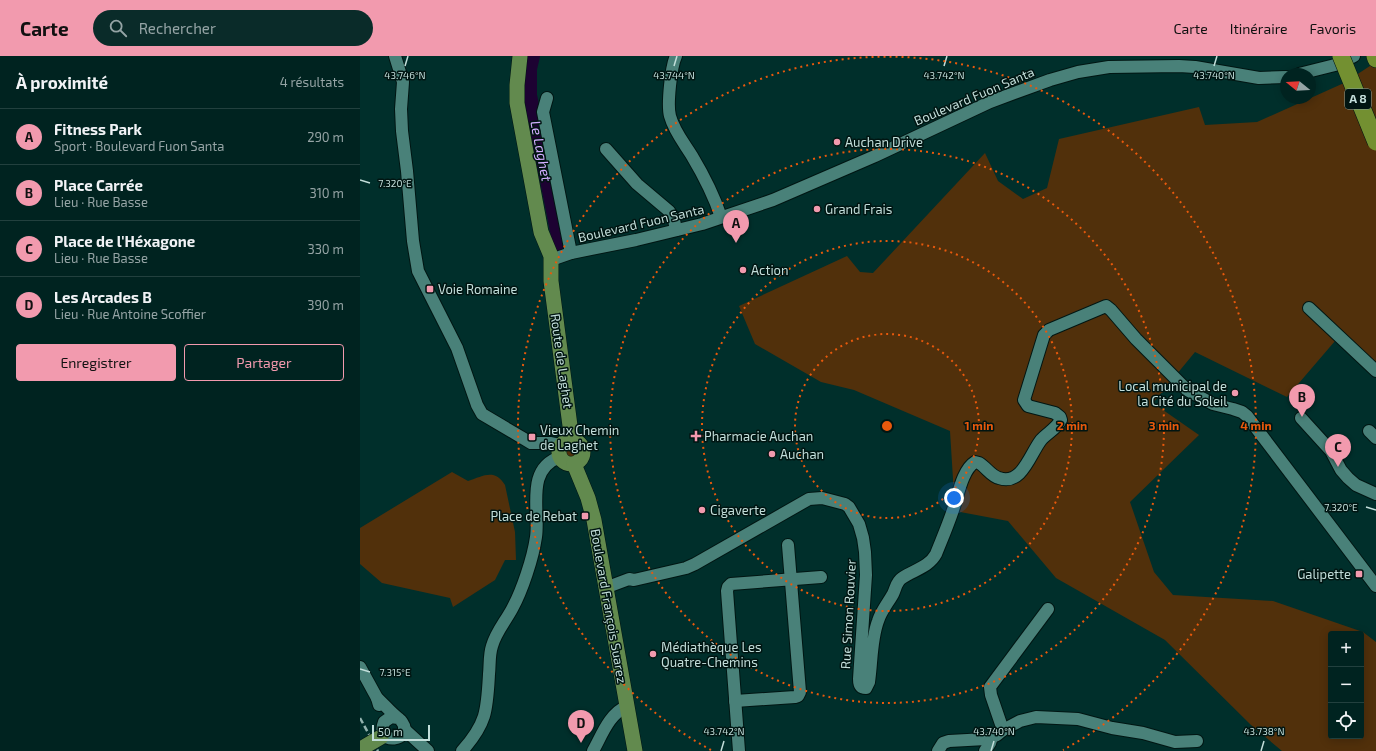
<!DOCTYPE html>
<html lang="fr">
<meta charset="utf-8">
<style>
:root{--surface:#002320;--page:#0a2b29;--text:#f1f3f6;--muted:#95a4a5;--line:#22403e;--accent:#f29aae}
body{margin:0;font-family:"Exo 2",sans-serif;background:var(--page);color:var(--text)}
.controls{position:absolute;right:12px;bottom:12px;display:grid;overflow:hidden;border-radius:4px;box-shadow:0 2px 10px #0003}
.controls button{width:36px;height:36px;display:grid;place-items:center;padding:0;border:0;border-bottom:1px solid var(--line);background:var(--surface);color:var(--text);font:20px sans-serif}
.compass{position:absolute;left:920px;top:12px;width:36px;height:36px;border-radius:50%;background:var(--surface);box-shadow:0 2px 10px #0003;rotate:288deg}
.scale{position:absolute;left:12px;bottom:10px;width:58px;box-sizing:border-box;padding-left:4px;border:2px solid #c2deda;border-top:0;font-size:11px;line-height:14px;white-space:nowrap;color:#c2deda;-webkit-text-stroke:3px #001512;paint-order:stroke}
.you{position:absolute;left:594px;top:442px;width:14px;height:14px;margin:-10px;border:3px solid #fff;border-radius:50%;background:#1a73e8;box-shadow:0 0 0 6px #1a73e833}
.badge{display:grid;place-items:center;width:26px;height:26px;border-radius:50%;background:var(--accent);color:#111;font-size:13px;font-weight:700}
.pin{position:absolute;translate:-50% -33px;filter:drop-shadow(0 1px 2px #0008)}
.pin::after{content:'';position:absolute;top:21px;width:14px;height:12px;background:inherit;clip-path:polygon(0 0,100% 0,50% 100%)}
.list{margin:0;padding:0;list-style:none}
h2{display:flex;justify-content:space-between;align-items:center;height:52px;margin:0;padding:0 16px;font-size:17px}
h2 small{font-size:13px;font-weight:400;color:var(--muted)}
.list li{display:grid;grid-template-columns:26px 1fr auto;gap:12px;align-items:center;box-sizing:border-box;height:56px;padding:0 16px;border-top:1px solid var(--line)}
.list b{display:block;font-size:15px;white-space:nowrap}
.list p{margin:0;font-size:13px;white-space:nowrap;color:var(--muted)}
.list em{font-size:13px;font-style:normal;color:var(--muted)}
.actions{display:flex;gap:8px;padding:12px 16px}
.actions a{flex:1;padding:9px 0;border:1px solid var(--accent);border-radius:4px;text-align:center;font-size:14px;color:var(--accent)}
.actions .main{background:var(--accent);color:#111}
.icon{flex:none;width:22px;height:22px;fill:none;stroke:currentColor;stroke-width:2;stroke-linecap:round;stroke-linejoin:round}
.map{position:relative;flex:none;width:1016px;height:695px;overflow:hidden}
header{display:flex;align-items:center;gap:24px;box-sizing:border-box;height:56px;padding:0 20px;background:var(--accent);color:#111}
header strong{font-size:19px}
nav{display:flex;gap:22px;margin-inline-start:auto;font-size:14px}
.search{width:280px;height:36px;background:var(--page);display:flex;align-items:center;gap:10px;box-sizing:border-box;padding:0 14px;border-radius:22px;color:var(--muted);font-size:15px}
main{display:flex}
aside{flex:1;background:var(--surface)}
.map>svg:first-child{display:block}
</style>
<header>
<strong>Carte</strong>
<div class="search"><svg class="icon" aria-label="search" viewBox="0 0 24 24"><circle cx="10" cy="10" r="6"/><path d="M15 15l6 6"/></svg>Rechercher</div>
<nav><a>Carte</a><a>Itinéraire</a><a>Favoris</a></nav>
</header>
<main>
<aside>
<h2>À proximité<small>4 résultats</small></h2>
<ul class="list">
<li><span class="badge">A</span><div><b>Fitness Park</b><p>Sport · Boulevard Fuon Santa</p></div><em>290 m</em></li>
<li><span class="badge">B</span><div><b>Place Carrée</b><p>Lieu · Rue Basse</p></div><em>310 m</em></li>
<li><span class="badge">C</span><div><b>Place de l'Héxagone</b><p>Lieu · Rue Basse</p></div><em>330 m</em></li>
<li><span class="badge">D</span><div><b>Les Arcades B</b><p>Lieu · Rue Antoine Scoffier</p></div><em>390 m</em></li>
</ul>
<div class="actions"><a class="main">Enregistrer</a><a>Partager</a></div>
</aside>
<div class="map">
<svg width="1016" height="695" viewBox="0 0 1016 695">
<rect width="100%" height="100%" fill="#002f2b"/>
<!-- green -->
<g fill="#51300b" fill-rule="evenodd">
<path d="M1016 6V318L981 278 927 341 835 296 793 347 839 379 770 446 794 516 813 539 913 545 1003 576 1016 586V695H922L891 669 805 584 696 522 648 465 595 455 590 375 494 334 461 326 395 288 379 250 487 200 500 216 513 217 625 97 638 125 663 143 687 132 699 83 839 51 845 69 897 66 984 27ZM971 578H1001V680H971Z"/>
<circle cx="211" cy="396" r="8"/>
<path d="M92 416 108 425C123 420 135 412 145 429L155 476 156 504H145L135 524 93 551 90 542 22 527 0 508V472Z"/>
</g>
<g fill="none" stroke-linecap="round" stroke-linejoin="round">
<!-- river -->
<path stroke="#1d0232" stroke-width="14" d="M173 0 170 13V39L200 190"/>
<defs>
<g id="minor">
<path d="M35 0 43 26 41 53 42 75 47 115 53 185 58 215 97 292 117 349 122 358 171 387H190L195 388 200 392"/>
<path d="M316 0C311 10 307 49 310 60 314 75 324 87 332 100 344 120 354 140 361 161"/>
<path d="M939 18 979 8 994 0"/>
<path d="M187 42 183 56 211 197"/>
<path d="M246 93 277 128 309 155 314 164 316 174"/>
<path d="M191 204 211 197 276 184 342 168 413 144 515 100 630 46 690 24 718 16 749 11 819 10 835 11 899 22 926 21"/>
<path d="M949 252 1016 315"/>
<path d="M941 362 971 395 981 414 988 422 996 429 1016 438"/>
<path d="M1009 375 1016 382"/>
<path d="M245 532 269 523 274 524 326 512 335 508 449 443 462 442 485 448 489 451 499 468 503 482 505 496 506 519 499 623C499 629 500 632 506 632L509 626C512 606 511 584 518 565 521 555 528 547 533 538 536 532 536 526 542 522 554 514 569 511 576 498 582 483 588 469 593 454 598 440 602 414 615 406L619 407C626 411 631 420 639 422 662 430 670 398 681 384 687 377 696 373 701 364L700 361 695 357 668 350 664 344 684 279 689 274 746 250 751 254 776 283 827 334 853 348 873 353 882 356 887 360 1016 530"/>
<path d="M0 611 17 642 19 649"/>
<path d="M17 642C24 648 30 656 38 662 40 664 40 663 42 666 55 685 14 691 24 666L31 661 38 662"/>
<path d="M375 645 435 641 438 640 440 636 428 489"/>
<path d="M44 673 68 695"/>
<path d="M643 674 631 639 630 631 688 553"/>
<path d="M102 695C127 667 127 654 129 618 130 609 129 599 132 590 136 576 145 566 152 553 162 535 173 502 176 481 180 454 165 413 200 401"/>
<path d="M233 695C242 679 249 658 267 650"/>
<path d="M379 695 367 535 368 531 371 528 461 521"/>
<path d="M578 695 583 687 589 685 626 683 637 679 643 674 660 665 676 661 718 663 752 672 783 677 815 686 837 685"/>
<path d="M625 695 630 687 632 681"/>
</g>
<g id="major">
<path d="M160 0 157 29V47L181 176 191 200V225L212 385"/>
<circle cx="211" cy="396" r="12"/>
<path d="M214 408 228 442 234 464 275 695"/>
</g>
<path id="highway" d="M1015 0 1016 3"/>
</defs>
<!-- minor casing -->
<use href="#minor" stroke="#001613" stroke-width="14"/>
<!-- major casing -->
<use href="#major" stroke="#001613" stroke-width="16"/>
<!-- highway casing -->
<use href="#highway" stroke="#001613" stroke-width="18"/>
<!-- minor -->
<use href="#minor" stroke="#498179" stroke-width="12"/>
<!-- major -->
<use href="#major" stroke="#628a4e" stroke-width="15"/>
<!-- highway -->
<use href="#highway" stroke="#739031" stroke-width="17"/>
<!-- rail -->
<path stroke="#92b3af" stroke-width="2.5" stroke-dasharray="6 3" stroke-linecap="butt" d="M0 662 18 695"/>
<defs>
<path id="major-bridge" d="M4 691 21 681"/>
<path id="highway-bridge" d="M981 0 1016 86"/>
</defs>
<!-- major-bridge casing -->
<use href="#major-bridge" stroke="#001613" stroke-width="16" stroke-linecap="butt"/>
<!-- highway-bridge casing -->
<use href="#highway-bridge" stroke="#001613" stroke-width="18" stroke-linecap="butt"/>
<!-- major-bridge -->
<use href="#major-bridge" stroke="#628a4e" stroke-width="15"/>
<!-- highway-bridge -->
<use href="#highway-bridge" stroke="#739031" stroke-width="17"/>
</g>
<!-- ticks -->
<path fill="none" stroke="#c2deda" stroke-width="1.5" d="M45 10 48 0M314 10 317 0M584 10 587 0M854 10 857 0M0 124 10 127M1006 451 1016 454M0 613 10 616M361 695 364 685M631 695 634 685M901 695 904 685"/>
<!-- distance rings -->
<g fill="none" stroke="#e8590c" stroke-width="2" stroke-dasharray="2 4">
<circle cx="527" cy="370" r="92"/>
<circle cx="527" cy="370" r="185"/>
<circle cx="527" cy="370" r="277"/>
<path d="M351 694A369 369 0 1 1 703 694"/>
</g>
<!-- markers -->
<g fill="#f29aae" stroke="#001512" stroke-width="1.5">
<circle cx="477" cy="86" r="4"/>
<circle cx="457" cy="153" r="4"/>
<circle cx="383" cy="214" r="4"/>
<rect x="66" y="229" width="8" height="8" rx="2"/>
<circle cx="875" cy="337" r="4"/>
<path d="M334 374h4v4h4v4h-4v4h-4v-4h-4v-4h4z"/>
<rect x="168" y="377" width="8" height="8" rx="2"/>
<circle cx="412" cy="398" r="4"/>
<circle cx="342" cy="454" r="4"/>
<rect x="221" y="456" width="8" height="8" rx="2"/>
<rect x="995" y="514" width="8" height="8" rx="2"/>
<circle cx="293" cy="598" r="4"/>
</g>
<g text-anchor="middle" stroke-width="3" stroke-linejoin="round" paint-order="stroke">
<!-- shield labels -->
<rect fill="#001512" stroke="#88a29e" stroke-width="1" x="985" y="33" width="26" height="20" rx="3"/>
<g font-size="12" font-weight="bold" fill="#c2deda">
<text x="998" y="47">A 8</text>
</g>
<!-- street labels -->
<g font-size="13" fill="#c2deda" stroke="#001512">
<text transform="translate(614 40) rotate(-23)" y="5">Boulevard Fuon Santa</text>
<text transform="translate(281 167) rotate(-13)" y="5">Boulevard Fuon Santa</text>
<text transform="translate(202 305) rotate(82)" y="5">Route de Laghet</text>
<text transform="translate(249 550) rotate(80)" y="5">Boulevard François Suarez</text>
<text transform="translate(488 558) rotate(-87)" y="5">Rue Simon Rouvier</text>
</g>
<!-- poi labels -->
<g font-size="13" fill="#c2deda" stroke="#001512" text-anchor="start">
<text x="485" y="91">Auchan Drive</text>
<text x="465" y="158">Grand Frais</text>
<text x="391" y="219">Action</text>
<text x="78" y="238">Voie Romaine</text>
<text x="867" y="335" text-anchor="end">Local municipal de<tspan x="867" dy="15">la Cité du Soleil</tspan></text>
<text x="180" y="379">Vieux Chemin<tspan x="180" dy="15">de Laghet</tspan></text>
<text x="344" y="385">Pharmacie Auchan</text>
<text x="420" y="403">Auchan</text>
<text x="350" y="459">Cigaverte</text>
<text x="217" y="465" text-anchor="end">Place de Rebat</text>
<text x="991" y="523" text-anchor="end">Galipette</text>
<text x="301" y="596">Médiathèque Les<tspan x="301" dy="15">Quatre-Chemins</tspan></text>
</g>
<!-- water labels -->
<g font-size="14" font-style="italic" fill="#d2adff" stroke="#001512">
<text transform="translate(181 95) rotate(79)" y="5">Le Laghet</text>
</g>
</g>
<g font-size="10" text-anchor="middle" fill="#c2deda" stroke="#001512" stroke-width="3" stroke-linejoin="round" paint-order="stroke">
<text x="45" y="23">43.746°N</text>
<text x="314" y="23">43.744°N</text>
<text x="584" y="23">43.742°N</text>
<text x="854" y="23">43.740°N</text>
<text x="35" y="131">7.320°E</text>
<text x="981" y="455">7.320°E</text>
<text x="35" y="620">7.315°E</text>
<text x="364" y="679">43.742°N</text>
<text x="634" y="679">43.740°N</text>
<text x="904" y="679">43.738°N</text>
</g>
<circle cx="527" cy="370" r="6" fill="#e8590c" stroke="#001512" stroke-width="2"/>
<g font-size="12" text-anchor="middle" font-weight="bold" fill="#e8590c" stroke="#001512" stroke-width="3" stroke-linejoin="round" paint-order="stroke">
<text x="619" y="374">1 min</text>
<text x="712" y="374">2 min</text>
<text x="804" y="374">3 min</text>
<text x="896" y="374">4 min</text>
</g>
</svg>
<div class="controls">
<button>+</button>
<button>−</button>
<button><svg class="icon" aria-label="locate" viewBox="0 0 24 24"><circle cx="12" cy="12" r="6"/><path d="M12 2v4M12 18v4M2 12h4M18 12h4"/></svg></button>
</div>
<svg class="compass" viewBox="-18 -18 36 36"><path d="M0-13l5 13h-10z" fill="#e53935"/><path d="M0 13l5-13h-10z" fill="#95a4a5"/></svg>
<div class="scale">50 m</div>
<div class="you"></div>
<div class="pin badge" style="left:376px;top:187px">A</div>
<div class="pin badge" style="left:942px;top:361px">B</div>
<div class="pin badge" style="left:978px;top:411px">C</div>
<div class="pin badge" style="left:221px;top:687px">D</div>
</div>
</main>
